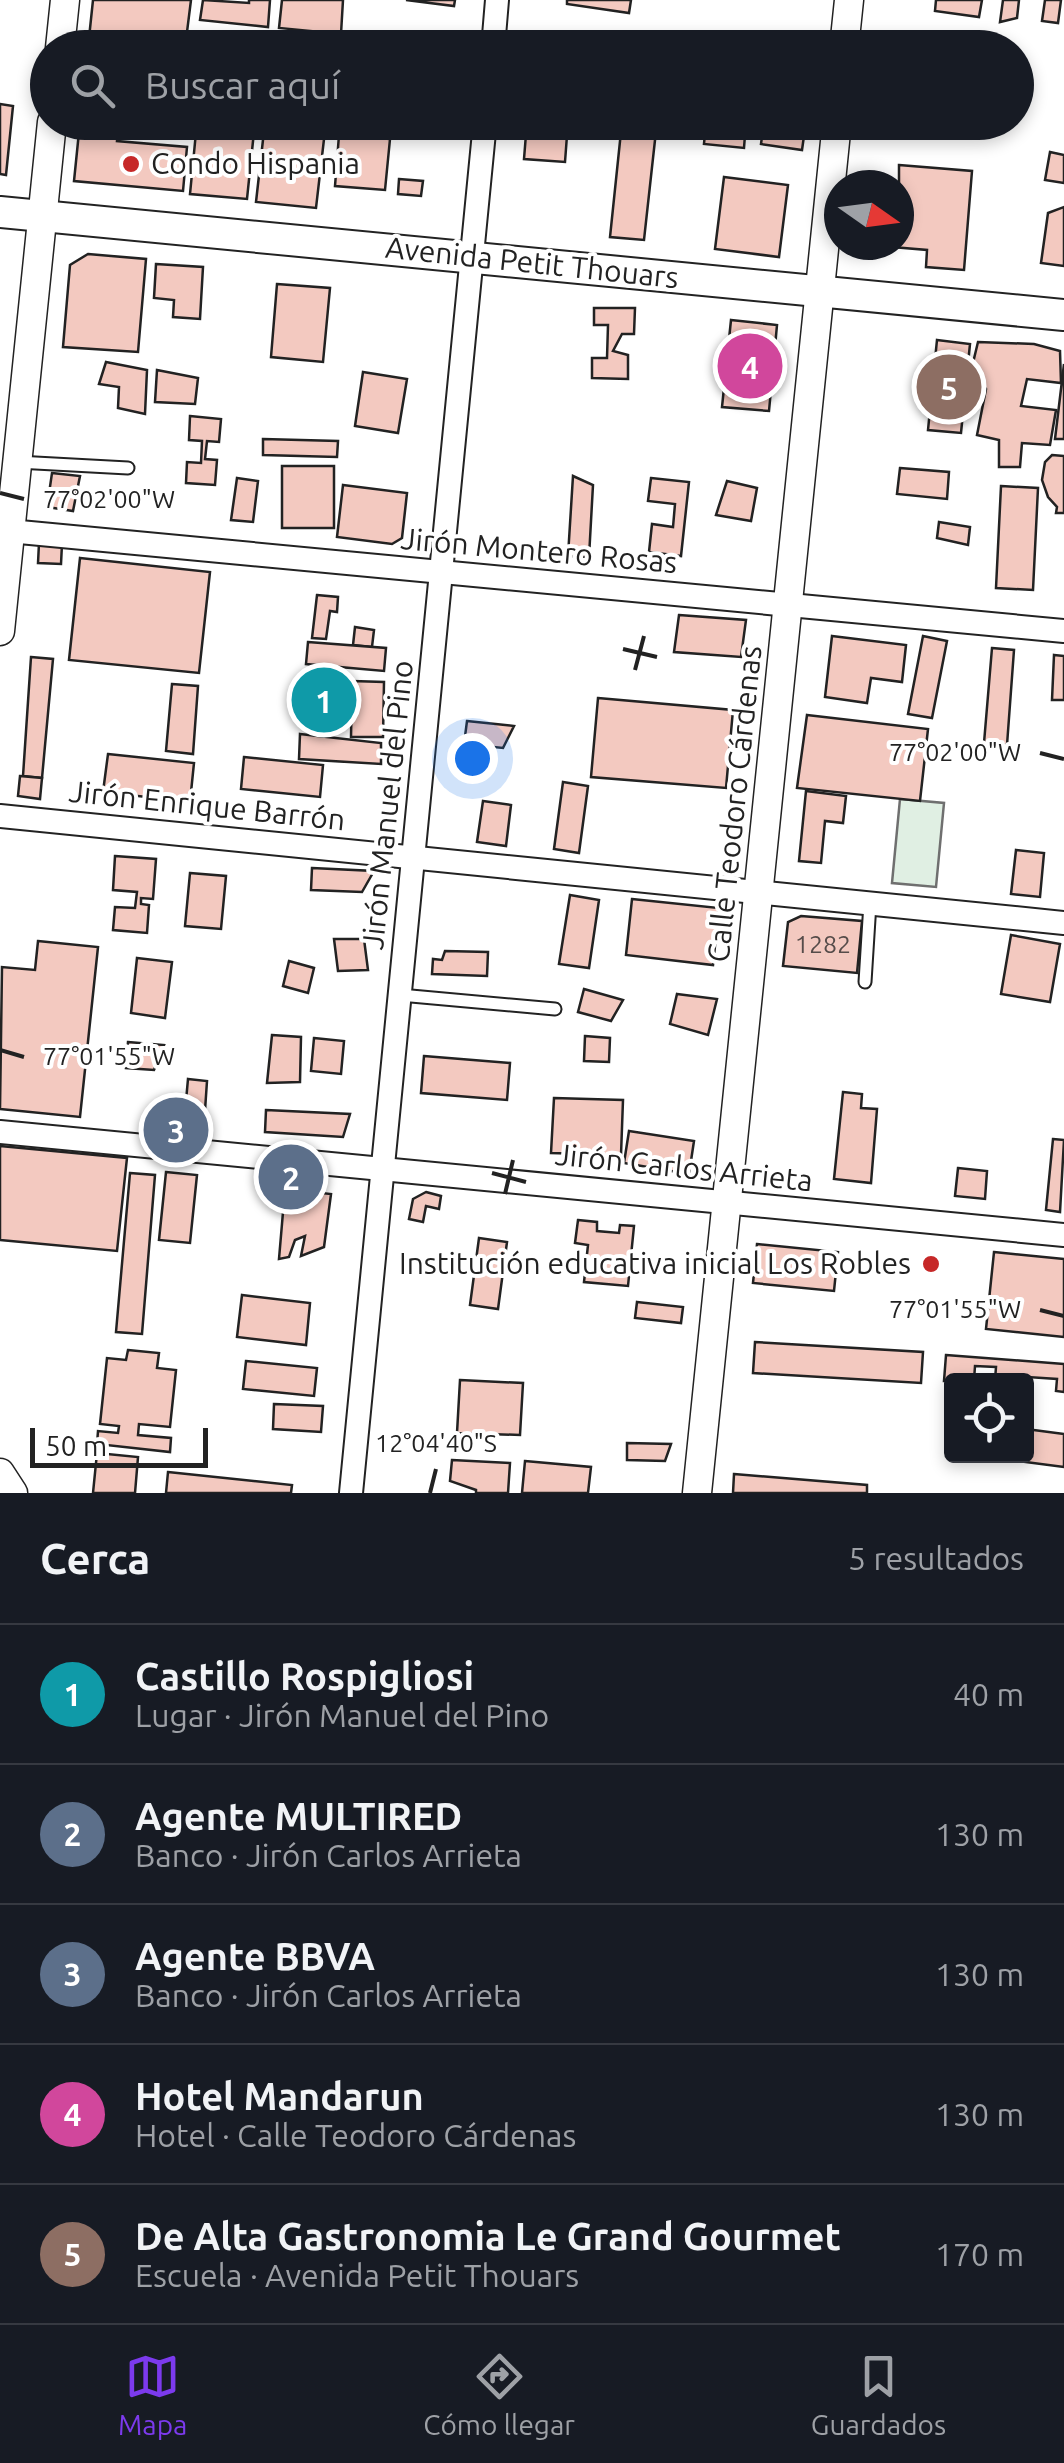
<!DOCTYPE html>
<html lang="es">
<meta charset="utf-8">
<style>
:root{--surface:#171b24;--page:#242831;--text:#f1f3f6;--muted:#9ea1a6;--line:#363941;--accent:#7c3aed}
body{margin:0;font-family:Ubuntu,sans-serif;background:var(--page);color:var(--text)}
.controls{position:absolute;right:30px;bottom:30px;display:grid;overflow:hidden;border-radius:10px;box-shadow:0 5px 15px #0003}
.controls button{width:90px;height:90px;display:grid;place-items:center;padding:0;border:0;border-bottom:2px solid var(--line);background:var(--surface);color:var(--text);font:50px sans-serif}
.compass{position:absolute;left:824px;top:170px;width:90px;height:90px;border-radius:50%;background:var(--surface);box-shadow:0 5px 15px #0003;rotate:104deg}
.scale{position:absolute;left:30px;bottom:25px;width:178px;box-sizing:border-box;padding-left:10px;border:5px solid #222;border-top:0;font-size:28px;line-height:35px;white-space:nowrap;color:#222;-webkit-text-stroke:8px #fff;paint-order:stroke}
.you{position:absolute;left:472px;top:758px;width:35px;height:35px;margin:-25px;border:8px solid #fff;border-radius:50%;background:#1a73e8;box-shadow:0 0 0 15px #1a73e833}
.badge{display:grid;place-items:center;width:65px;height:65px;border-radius:50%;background:var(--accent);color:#fff;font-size:32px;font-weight:700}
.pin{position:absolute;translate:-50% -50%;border:5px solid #fff;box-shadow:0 2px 10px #0006}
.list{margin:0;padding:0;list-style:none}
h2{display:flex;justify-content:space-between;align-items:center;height:130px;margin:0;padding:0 40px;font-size:42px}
h2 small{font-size:32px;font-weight:400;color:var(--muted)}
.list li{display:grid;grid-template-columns:65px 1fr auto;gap:30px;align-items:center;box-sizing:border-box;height:140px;padding:0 40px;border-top:2px solid var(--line)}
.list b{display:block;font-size:38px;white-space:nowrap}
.list p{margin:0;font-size:32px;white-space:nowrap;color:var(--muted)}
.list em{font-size:32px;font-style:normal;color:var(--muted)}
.icon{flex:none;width:55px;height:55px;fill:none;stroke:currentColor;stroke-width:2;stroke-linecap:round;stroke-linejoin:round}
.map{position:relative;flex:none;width:1064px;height:1493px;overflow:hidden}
.search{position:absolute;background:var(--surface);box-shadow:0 5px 15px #0003;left:30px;right:30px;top:30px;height:110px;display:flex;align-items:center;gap:25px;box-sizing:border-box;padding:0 35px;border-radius:55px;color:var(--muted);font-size:38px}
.sheet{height:830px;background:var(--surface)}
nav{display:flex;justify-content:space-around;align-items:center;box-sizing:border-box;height:140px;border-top:2px solid var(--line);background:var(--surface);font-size:28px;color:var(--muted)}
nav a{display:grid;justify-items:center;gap:5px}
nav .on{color:var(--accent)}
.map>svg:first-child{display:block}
</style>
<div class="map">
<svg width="1064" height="1493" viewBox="0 0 1064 1493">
<rect width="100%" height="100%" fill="#fff"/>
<!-- green -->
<path fill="#e0efe3" stroke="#6f6f6f" stroke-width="2.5" d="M900 799 944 803 936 887 892 883Z"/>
<!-- building -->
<g fill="#f3c9c0" stroke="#222" stroke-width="2.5">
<path d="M93 0H191L185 48 89 38Z"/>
<path d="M203 0 249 3V0H270L268 27 200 20Z"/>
<path d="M282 0H343L341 34 279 28Z"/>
<path d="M406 0H455L454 6Z"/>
<path d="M567 0H631L629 13 567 4Z"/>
<path d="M936 0H982L979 17 935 11Z"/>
<path d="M1003 0H1019L1017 18 1000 22Z"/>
<path d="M1045 0H1061L1058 23 1042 21Z"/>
<path d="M205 35 263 42V48H204Z"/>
<path d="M0 104 13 106 6 175 0 174Z"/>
<path d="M80 122H119L117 141 187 147 183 191 74 181Z"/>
<path d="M197 122H255L247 199 190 194Z"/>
<path d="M265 122H326L316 208 256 202Z"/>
<path d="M527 122H568L565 162 524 159Z"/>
<path d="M622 122H657L644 240 610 237Z"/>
<path d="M706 122H746L744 148 704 144Z"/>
<path d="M764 122H806L802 150 761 144Z"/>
<path d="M339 135 390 139 385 190 335 186Z"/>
<path d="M1050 152 1064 155V183L1045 180Z"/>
<path d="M899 165 972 171 964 270 926 267 927 250 892 247 899 245Z"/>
<path d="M724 177 788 185 779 257 715 249Z"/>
<path d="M399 179 423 181 421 196 398 194Z"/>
<path d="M1064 207V266L1041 263 1048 213Z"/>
<path d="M88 254 146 259 138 352 63 347 70 265Z"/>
<path d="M156 264 203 267 200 319 173 317 174 300 154 298Z"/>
<path d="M277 284 330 288 323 362 271 357Z"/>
<path d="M594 308H635L634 334H622L613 351 628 355V379L592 378V358H607L608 325H594Z"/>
<path d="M731 320 777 325 769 411 722 407Z"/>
<path d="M937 340 970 344 961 433 928 430Z"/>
<path d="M978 342 1034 344 1060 351 1061 383 1027 379 1021 406 1056 410 1050 445 1022 443 1020 467H999V440L977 435 986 389 972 367Z"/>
<path d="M106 362 147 370 145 414 118 408 119 387 99 384Z"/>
<path d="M1064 364V439H1055Z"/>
<path d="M157 370 198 378 195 404 155 402Z"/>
<path d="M363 372 407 379 398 433 355 426Z"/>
<path d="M190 416 221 419 219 442 207 441 205 459 217 460 215 485 186 483 187 462 201 463 202 441 189 440Z"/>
<path d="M263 439 338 441 337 457 263 455Z"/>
<path d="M1052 455 1064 456V513H1056L1057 507 1048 497 1042 480 1045 462Z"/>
<rect x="282" y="466" width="52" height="62"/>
<path d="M900 468 949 472 947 499 897 494Z"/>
<path d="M52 473 80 476 73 511 47 507Z"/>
<path d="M573 476 593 485 589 557 568 556Z"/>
<path d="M237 478 258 481 253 522 231 520Z"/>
<path d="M651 478 689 482 681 556 649 552 652 524 673 527 675 504 648 501Z"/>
<path d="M727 481 757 488 751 521 716 515Z"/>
<path d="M343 485 407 493 402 538 392 544 337 537Z"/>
<path d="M1001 486 1038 488 1033 590 996 588Z"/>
<path d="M939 522 970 527 968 545 937 538Z"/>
<path d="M39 543 62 544 61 564 38 563Z"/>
<path d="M80 558 210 572 199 673 69 660Z"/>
<path d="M317 595 338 597 337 612 330 611 326 639 312 638Z"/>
<path d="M679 615 746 620 741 657 674 652Z"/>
<path d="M355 627 374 630 372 647 353 645Z"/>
<path d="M832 636 906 645 902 682 871 678 867 703 825 697Z"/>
<path d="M923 636 947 641 932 718 908 714Z"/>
<path d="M308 642 386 648 384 671 306 664Z"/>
<path d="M992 648 1014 650 1007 745 984 743Z"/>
<path d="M1054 655 1064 656V700H1052Z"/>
<path d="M31 657 53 659 42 778 23 776Z"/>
<path d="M352 681 384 682 383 737H351Z"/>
<path d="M172 684 198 686 193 754 166 751Z"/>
<path d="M598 698 733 710 726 788 591 777Z"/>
<path d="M807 715 928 729 920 801 797 788Z"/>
<path d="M467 721 514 726 503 748 464 744Z"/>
<path d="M300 734 381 743V764L299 759Z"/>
<path d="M108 754 194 763 190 802 103 792Z"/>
<path d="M244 757 323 765 320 797 241 789Z"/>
<path d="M20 776 42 778 40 799 18 796Z"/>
<path d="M563 782 588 786 579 853 554 849Z"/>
<path d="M806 791 846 796 843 823 825 821 821 863 799 861Z"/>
<path d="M483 801 511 805 506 846 477 842Z"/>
<path d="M1016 850 1044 853 1040 897 1011 894Z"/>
<path d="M115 856 156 859 153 899 141 898V904L149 905 147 933 113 930 115 907 135 908 137 892 113 890Z"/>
<path d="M312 868 374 871 362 892 311 890Z"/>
<path d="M190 873 226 876 221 929 185 926Z"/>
<path d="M570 895 599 900 589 968 559 964Z"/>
<path d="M632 899 719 908 713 965 626 955Z"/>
<path d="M801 916 862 921 857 973 783 966 788 922Z"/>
<path d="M1011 935 1060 944 1050 1002 1001 994Z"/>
<path d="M334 939H364L368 970 338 971Z"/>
<path d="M38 941 98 947 80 1117 0 1109 2 967 35 970Z"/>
<path d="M445 951 488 952 487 976 432 974 433 959 442 960Z"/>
<path d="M137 958 172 962 165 1018 131 1013Z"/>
<path d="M289 961 314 968 308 993 283 986Z"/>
<path d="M584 989 623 1000 611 1021 578 1012Z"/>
<path d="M677 994 717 999 708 1035 670 1024Z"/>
<path d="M272 1035 301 1037 300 1082 267 1083Z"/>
<path d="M585 1036 610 1038 609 1062 584 1061Z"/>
<path d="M314 1038 344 1041 341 1074 311 1071Z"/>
<path d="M128 1042 164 1045 154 1070 126 1068Z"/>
<path d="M424 1056 510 1063 507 1100 421 1093Z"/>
<path d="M188 1079 207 1081 204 1125 184 1123Z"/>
<path d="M843 1092 862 1094 861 1108 877 1109 871 1183 834 1179Z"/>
<path d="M554 1098 623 1100 621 1155 551 1153Z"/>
<path d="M266 1110 350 1114 343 1137 265 1132Z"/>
<path d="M629 1131 694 1141 689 1174 624 1163Z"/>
<path d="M1053 1139 1064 1140 1060 1212 1046 1210Z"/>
<path d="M0 1146 127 1158 117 1251 0 1240Z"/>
<path d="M958 1168 987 1171 985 1199 955 1196Z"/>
<path d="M166 1172 197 1175 190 1243 159 1240Z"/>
<path d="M130 1173 155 1175 142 1334 116 1332Z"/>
<path d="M285 1189 331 1194 324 1247 301 1256 305 1236 295 1240 289 1257 279 1259Z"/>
<path d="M426 1192 441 1196 439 1209 426 1206 423 1222 409 1219 413 1199Z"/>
<path d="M578 1220 597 1222V1231L619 1233 620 1225 634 1226 628 1286 584 1282 588 1245 575 1243Z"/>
<path d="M479 1238 507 1242 498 1309 470 1305Z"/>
<path d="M757 1244 838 1252 834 1291 753 1283Z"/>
<path d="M994 1252 1064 1259V1337L986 1329Z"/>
<path d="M242 1295 310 1303 306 1345 237 1337Z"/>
<path d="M637 1302 683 1307 681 1323 635 1318Z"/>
<path d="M755 1342 923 1352 921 1383 753 1373Z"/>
<path d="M128 1350 159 1353 157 1368 176 1370 170 1427 139 1424 138 1435 171 1438 170 1452 97 1444 98 1431 118 1433 119 1426 100 1424 107 1358 126 1360Z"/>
<path d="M946 1355 1064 1364V1392L1056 1391 1057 1379 1028 1377 1026 1396V1380H995L996 1367 975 1366 974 1380 944 1381Z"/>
<path d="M246 1361 317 1368 314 1396 243 1389Z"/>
<path d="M460 1380 523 1383 520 1435 457 1433Z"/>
<path d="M274 1404 323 1406 321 1432 273 1429Z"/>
<path d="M1026 1429 1064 1434V1467L978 1456H1026Z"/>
<path d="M627 1443 671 1444 665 1461 627 1460Z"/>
<path d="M97 1453 138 1457 135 1493H93Z"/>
<path d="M452 1460 510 1463 508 1493H476V1490L450 1481Z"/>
<path d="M525 1461 591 1467 588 1493H522Z"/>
<path d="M168 1472 292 1485 291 1493H166Z"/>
<path d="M734 1474 867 1485V1493H733Z"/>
</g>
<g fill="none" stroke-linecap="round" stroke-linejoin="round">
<defs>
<g id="service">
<path d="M17 462 128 468"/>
<path d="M865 982 870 903"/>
<path d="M400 995 555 1009"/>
</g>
<g id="minor">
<path d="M493 48 497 0"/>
<path d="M9 531 1064 631"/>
<path d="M0 816 1064 923"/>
<path d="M0 1132 1064 1235"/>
<path d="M351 1493 485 122"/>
</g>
<g id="tertiary">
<path d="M60 48 65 0"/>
<path d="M844 48 849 0"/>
<path d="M0 631 52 122"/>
<path d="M0 1473 13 1493"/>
<path d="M697 1493 837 122"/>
</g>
<path id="secondary" d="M0 212 1064 315"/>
</defs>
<!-- service casing -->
<use href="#service" stroke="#222" stroke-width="15"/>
<!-- minor casing -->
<use href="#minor" stroke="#222" stroke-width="26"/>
<!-- tertiary casing -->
<use href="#tertiary" stroke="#222" stroke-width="31"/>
<!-- secondary casing -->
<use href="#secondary" stroke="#222" stroke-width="34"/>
<!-- service -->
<use href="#service" stroke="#fff" stroke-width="11"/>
<!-- minor -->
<use href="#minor" stroke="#fff" stroke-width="22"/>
<!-- tertiary -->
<use href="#tertiary" stroke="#fff" stroke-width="28"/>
<!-- secondary -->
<use href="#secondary" stroke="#fff" stroke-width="30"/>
</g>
<!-- ticks -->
<path fill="none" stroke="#222" stroke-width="4" d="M0 493 24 499M623 649 657 657M635 670 644 636M1040 753 1064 759M0 1050 24 1057M492 1173 526 1182M505 1194 513 1160M1040 1310 1064 1316M430 1493 436 1469"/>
<!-- markers -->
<g fill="#c62828" stroke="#fff" stroke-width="4">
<circle cx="131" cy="164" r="10"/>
<circle cx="931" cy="1264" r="10"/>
</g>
<g text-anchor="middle" stroke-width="8" stroke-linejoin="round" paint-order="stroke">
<!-- number labels -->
<g font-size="25" fill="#564c4a">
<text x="823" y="953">1282</text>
</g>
<!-- poi labels -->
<g font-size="30" fill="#222" stroke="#fff" text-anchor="start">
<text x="151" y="174">Condo Hispania</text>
<text x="911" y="1274" text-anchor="end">Institución educativa inicial Los Robles</text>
</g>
<!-- street labels -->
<g font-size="30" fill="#222" stroke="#fff">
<text transform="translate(532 263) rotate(6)" y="10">Avenida Petit Thouars</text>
<text transform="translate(539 551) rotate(5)" y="10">Jirón Montero Rosas</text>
<text transform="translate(735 804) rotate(-84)" y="10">Calle Teodoro Cárdenas</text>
<text transform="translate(388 805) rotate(-84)" y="10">Jirón Manuel del Pino</text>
<text transform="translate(207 806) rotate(6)" y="10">Jirón Enrique Barrón</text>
<text transform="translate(684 1168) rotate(6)" y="10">Jirón Carlos Arrieta</text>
</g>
</g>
<g font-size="25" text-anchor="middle" fill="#222" stroke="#fff" stroke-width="8" stroke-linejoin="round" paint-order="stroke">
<text x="109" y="508">77°02'00"W</text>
<text x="955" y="761">77°02'00"W</text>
<text x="109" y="1065">77°01'55"W</text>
<text x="955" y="1318">77°01'55"W</text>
<text x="436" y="1452">12°04'40"S</text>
</g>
</svg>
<div class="controls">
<button><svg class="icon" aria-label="locate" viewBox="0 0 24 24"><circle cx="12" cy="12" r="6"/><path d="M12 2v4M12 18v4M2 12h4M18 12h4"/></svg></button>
</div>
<svg class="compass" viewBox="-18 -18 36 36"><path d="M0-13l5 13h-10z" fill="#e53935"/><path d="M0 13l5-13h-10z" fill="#9ea1a6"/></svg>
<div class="scale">50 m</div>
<div class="you"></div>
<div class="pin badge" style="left:324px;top:700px;background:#0f9aa8">1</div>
<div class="pin badge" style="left:291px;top:1177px;background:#5c6f8a">2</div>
<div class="pin badge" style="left:176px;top:1130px;background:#5c6f8a">3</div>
<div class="pin badge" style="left:750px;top:366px;background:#d1479c">4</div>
<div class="pin badge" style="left:949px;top:387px;background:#8d6e63">5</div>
<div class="search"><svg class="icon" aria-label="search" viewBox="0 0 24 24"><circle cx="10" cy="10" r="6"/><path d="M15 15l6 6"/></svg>Buscar aquí</div>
</div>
<section class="sheet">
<h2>Cerca<small>5 resultados</small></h2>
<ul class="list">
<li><span class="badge" style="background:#0f9aa8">1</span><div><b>Castillo Rospigliosi</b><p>Lugar · Jirón Manuel del Pino</p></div><em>40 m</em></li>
<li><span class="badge" style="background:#5c6f8a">2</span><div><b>Agente MULTIRED</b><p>Banco · Jirón Carlos Arrieta</p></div><em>130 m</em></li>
<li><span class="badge" style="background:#5c6f8a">3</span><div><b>Agente BBVA</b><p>Banco · Jirón Carlos Arrieta</p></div><em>130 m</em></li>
<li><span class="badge" style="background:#d1479c">4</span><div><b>Hotel Mandarun</b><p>Hotel · Calle Teodoro Cárdenas</p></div><em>130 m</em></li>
<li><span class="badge" style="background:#8d6e63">5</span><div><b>De Alta Gastronomia Le Grand Gourmet</b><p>Escuela · Avenida Petit Thouars</p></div><em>170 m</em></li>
</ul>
</section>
<nav>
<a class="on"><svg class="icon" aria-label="map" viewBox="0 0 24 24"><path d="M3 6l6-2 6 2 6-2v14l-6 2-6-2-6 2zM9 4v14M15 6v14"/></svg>Mapa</a>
<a><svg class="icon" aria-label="directions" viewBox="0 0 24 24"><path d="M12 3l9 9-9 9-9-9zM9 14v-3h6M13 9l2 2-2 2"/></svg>Cómo llegar</a>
<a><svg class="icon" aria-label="saved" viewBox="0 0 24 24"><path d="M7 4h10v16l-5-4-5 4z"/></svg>Guardados</a>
</nav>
